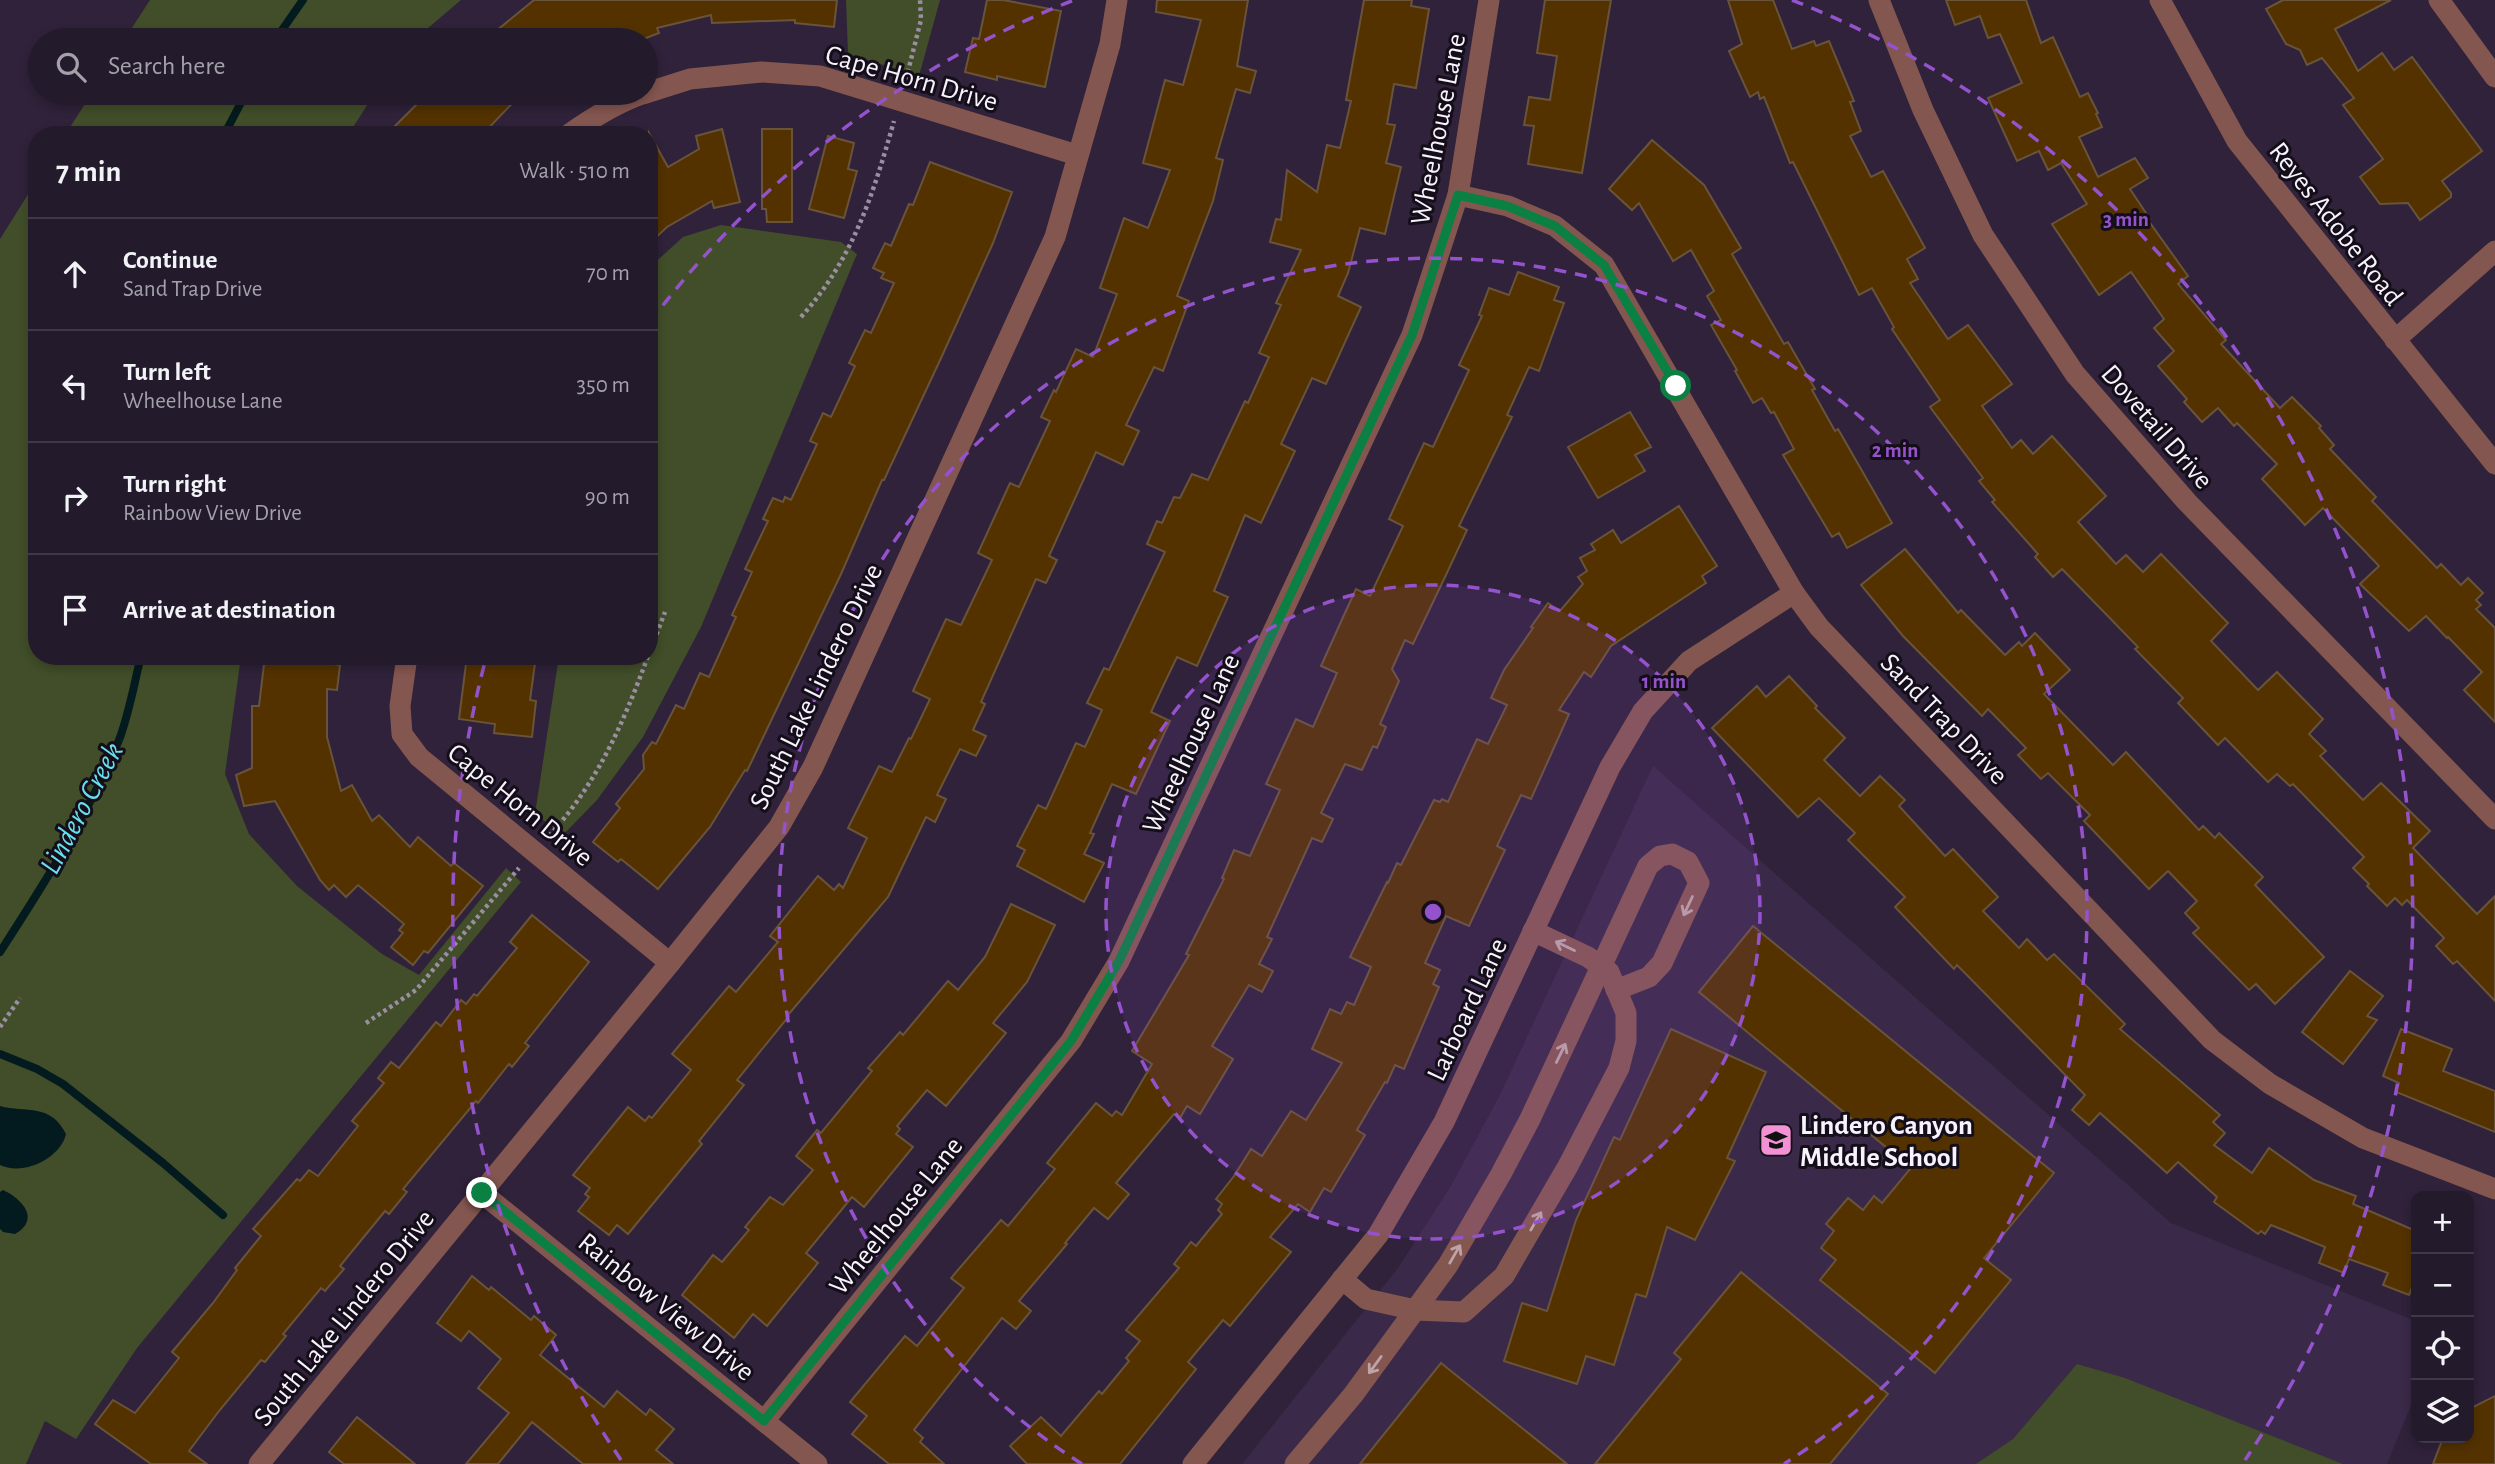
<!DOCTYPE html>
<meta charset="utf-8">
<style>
:root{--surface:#231a2c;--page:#2f2738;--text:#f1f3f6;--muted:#a3a1a9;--line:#403848}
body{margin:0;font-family:"Alegreya Sans",sans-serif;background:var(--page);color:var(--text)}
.controls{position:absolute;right:21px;bottom:21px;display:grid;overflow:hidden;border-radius:14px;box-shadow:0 4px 10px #0003}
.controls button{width:63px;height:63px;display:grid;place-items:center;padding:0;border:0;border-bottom:2px solid var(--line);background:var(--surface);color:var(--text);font:35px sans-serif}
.stop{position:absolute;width:21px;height:21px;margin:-16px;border:5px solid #0b8043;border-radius:50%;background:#fff}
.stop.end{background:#0b8043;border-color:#fff;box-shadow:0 2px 7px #0008}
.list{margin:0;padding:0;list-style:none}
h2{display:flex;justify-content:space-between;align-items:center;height:91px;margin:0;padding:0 28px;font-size:30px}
h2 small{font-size:23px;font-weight:400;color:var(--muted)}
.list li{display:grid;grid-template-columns:46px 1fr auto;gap:21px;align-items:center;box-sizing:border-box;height:112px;padding:0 28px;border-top:2px solid var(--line)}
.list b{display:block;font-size:26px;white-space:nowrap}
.list p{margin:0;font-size:23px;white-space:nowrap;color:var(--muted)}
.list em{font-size:23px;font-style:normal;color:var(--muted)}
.icon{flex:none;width:38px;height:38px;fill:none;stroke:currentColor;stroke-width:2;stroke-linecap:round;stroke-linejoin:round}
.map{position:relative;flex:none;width:2495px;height:1464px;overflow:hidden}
.search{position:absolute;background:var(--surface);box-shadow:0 4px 10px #0003;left:28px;top:28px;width:630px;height:77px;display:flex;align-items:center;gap:18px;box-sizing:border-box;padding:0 24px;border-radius:38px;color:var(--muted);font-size:26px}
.panel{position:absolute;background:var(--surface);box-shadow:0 4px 10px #0003;left:28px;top:126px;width:630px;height:539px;border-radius:28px}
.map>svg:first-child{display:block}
</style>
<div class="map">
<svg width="2495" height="1464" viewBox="0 0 2495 1464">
<rect width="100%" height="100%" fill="#2f223a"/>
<!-- built -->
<path fill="#3a2948" d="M1653 766 2171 1223 2416 1321V1393L2387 1464H1242L1398 1268 1451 1186 1500 1095Z"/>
<!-- green -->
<g fill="#414e29">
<path d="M150 0H461L414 40H124Z"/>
<path d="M846 0H940L919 76 848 54Z"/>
<path d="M92 93H375L348 135H65Z"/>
<path d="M37 180V656H241L225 774 249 834 297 886 382 954 419 975 506 868 521 882 137 1348 76 1439 45 1421 26 1464H0V239Z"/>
<path d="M721 225 841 242 857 254 701 627 643 737 597 800 563 835 535 814 559 656H649V268L683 237Z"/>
<path d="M2077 1364 2125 1378 2343 1464H1976L2013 1439Z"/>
</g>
<!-- water -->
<g fill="#031b1e">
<path d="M0 1106C26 1113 51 1103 66 1134 60 1159 23 1176 0 1165Z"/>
<path d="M3 1190C22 1199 41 1219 15 1234L3 1232 0 1229V1192Z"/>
</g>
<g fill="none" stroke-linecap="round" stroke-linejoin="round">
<!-- stream -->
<g stroke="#031b1e" stroke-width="8">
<path d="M275 40 303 0"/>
<path d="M224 135 246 93"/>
<path d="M0 952C44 884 88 815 119 740 129 714 134 684 141 656"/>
<path d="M0 1054 37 1069 63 1084 163 1163 223 1215"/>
</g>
</g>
<!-- building -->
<g fill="#533200" stroke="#69533b" stroke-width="2">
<path d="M534 0H837L834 27 795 23V20L712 23 711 15 657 28 659 33 641 40H485Z"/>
<path d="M987 0H1003L1061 11 1045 87 997 76V80L965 72 973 38 979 39Z"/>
<path d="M1157 0H1248L1237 66 1256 71 1250 93 1236 89 1216 158 1223 160 1213 201 1177 296 1189 301 1163 371 1154 367 1126 425 1139 431 1123 465 1096 452 1049 556 1057 560 1046 583 1036 579 981 702 985 704 973 730 986 736 976 756 960 749 937 795 946 799 935 822 926 817 888 897 788 1015 789 1016 737 1080 744 1085 699 1141 702 1144 628 1234 617 1225 609 1235 578 1211 589 1197 585 1194 590 1188 573 1175 628 1107 645 1121 649 1116 652 1118 691 1070 672 1054 729 986 736 992 778 942 770 936 818 876 834 890 839 884 843 888 867 838 848 828 879 766 892 772 909 738 911 739 930 699 913 691 946 619 961 625 992 560 978 553 1010 483 1019 487 1050 421 1041 417 1054 390 1056 392 1076 349 1093 357 1117 294 1100 288 1124 218 1148 228 1170 170 1143 163 1165 80 1183 85 1201 20 1156 12Z"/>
<path d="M1364 0H1412L1411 6 1429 9 1416 88 1394 84 1387 124 1395 125 1386 163 1401 167 1385 234 1360 228 1348 273 1338 296 1361 307 1326 384 1312 378 1281 444 1295 451 1261 523 1245 515 1214 591 1228 597 1197 666 1177 657 1165 682 1151 712 1170 721 1136 794 1112 784 1090 833 1094 834 1084 854 1104 863 1084 902 1017 866 1025 850 1017 846 1038 805 1046 809 1076 743 1085 747 1102 710 1087 703 1104 668 1109 670 1165 552 1147 544 1157 521 1162 523 1174 497 1180 498 1192 474 1208 480 1245 401 1248 403 1269 357 1259 353 1281 305 1276 303 1301 250 1270 242 1276 219 1281 220 1287 170 1317 192 1327 145 1340 148 1351 101 1346 100Z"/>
<path d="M1545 0H1611L1582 173 1528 164 1534 126 1524 125 1529 97 1550 100 1557 56 1537 53Z"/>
<path d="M1728 0H1773L1792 49 1814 41 1816 46 1829 41 1854 101 1850 102 1861 131 1850 136 1871 177 1883 171 1925 248 1907 259 1918 279 1910 283 1948 339 1968 325 2012 384 1982 406 2012 448 2021 440 2033 454 2052 436 2106 496 2078 522 2116 564 2126 555 2143 572 2161 554 2228 623 2211 641 2258 690 2277 672 2323 719 2309 734 2326 751 2320 756 2363 800 2381 783 2430 831 2413 848 2477 914 2495 896V1001L2457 961 2453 964 2436 946 2444 938 2407 900 2402 905 2395 898 2387 906 2367 886 2369 884 2353 868 2364 857 2293 784 2290 786 2277 774 2268 782 2225 738 2218 745 2178 703 2183 698 2135 649 2138 647 2062 569 2053 577 2035 557 2038 554 1992 502 1995 500 1979 481 1983 478 1930 407 1940 400 1892 329 1894 327 1872 288 1859 295 1793 162 1790 163 1764 97 1760 99 1758 92 1750 97 1729 51 1742 44Z"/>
<path d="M1946 0H2026L2041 43 2053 37 2080 97 2088 93 2098 113 2096 114 2102 127 2079 137 2098 177 2135 158 2148 178 2130 189 2150 219 2148 220 2188 276 2178 284 2226 340 2221 344 2280 408 2292 397 2321 426 2319 428 2334 445 2330 449 2376 497 2372 501 2437 568 2441 564 2461 585 2468 578 2483 593 2476 600 2481 605 2476 609 2495 628V722L2464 690 2482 672 2448 637 2447 638 2426 616 2409 631 2360 584 2379 566 2357 543 2323 508 2305 525 2262 479 2277 464 2237 423 2234 426 2218 408 2202 422 2184 402 2187 399 2158 366 2174 351 2154 328 2164 319 2131 272 2099 295 2052 224 2087 204 2061 163 2048 170 2039 151 2017 161 1988 98 2022 83 2000 34 1988 38 1980 16 1955 25Z"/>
<path d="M2283 0H2391L2335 29 2358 71 2382 53 2394 70 2412 57 2482 151 2442 181 2451 193V197L2420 220 2408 203 2380 204 2360 177 2383 159 2343 105 2354 98 2322 58 2307 65 2300 50 2286 44 2266 9Z"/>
<path d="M428 93H522L482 135H386Z"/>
<path d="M722 129 740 202 714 208 712 201 667 227 649 244V133L668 167 699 149 696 136Z"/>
<path d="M762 129H792V222H767L766 209H762Z"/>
<path d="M828 136 854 143 848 169 857 171 844 218 809 209Z"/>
<path d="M1652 140 1704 185 1741 248 1732 254 1784 344 1788 342 1815 389 1812 390 1835 431 1838 429 1892 523 1847 548 1839 533 1832 537 1783 455 1794 449 1774 412 1771 413 1762 398 1753 403 1735 371 1737 370 1711 325 1721 320 1707 296 1714 291 1691 250 1673 261 1639 203 1632 210 1609 189Z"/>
<path d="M930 162 1012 192 993 243 942 356 884 480H882L841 574 747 771 745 770 710 827 658 889 621 859 618 862 593 842 620 808 616 804 644 769 643 755 652 742 656 744 676 705 684 709 700 673 709 677 736 617 732 615 752 572 745 569 768 521 763 519 773 498 783 502 785 497 791 500 817 444 810 441 823 413 831 417 855 366 849 363 865 330 871 333 894 283 881 278 884 273 873 268 885 243 891 246 909 204 913 205Z"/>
<path d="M1518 272 1559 287 1554 300 1564 303 1539 371 1529 367 1507 415 1512 417 1459 526 1467 530 1445 577 1413 644 1405 640 1392 669 1399 681 1380 724 1386 727 1377 748 1373 746 1362 770 1345 764 1321 813 1333 819 1322 842 1312 838 1267 937 1272 939 1259 964 1273 971 1262 992 1249 985 1212 1046 1233 1059 1200 1114 1187 1106 1180 1118 1174 1114 1116 1183 1129 1194 1108 1219 1094 1208 1065 1243 1067 1244 1019 1301 1031 1311 1016 1329 1002 1318 914 1430 923 1438 920 1442 944 1464H889L852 1434 867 1416 850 1402 905 1336 917 1346 964 1288 951 1278 1001 1220 1008 1226 1055 1169 1047 1163 1096 1103 1112 1116 1116 1111 1122 1115 1152 1064 1132 1051 1189 955 1186 954 1224 879 1222 878 1234 850 1250 856 1280 790 1266 784 1296 719 1313 727 1337 673 1321 666 1344 615 1356 589 1370 596 1403 526 1389 519 1424 443 1433 447 1469 370 1459 365 1482 316 1479 315 1489 288 1509 295Z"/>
<path d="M1630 412 1651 447 1635 455 1645 471 1598 498 1568 447Z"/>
<path d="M1679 506 1717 566 1702 576 1706 583 1611 646 1591 677 1584 672 1559 710 1569 714 1531 799 1521 795 1497 846 1505 850 1469 926 1446 916 1425 963 1440 970 1433 984 1439 987 1404 1069 1395 1065 1387 1083 1385 1082 1357 1130 1365 1135 1331 1192 1324 1188 1310 1212 1298 1204 1270 1237 1291 1252 1230 1326 1223 1320 1188 1362 1196 1369 1120 1464H1027L1010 1446 1041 1417 1061 1436 1099 1391 1102 1394 1129 1361 1126 1358 1140 1341 1126 1330 1179 1268 1174 1264 1191 1242 1196 1246 1222 1214 1218 1210 1222 1204 1216 1199 1234 1176 1251 1149 1262 1156 1291 1111 1306 1120 1342 1063 1312 1049 1330 1009 1341 1014 1347 1002 1354 1005 1371 967 1350 957 1387 882 1388 883 1397 863 1401 865 1434 800 1440 802 1442 799 1448 802 1477 739 1488 744 1507 705 1491 698 1504 670 1533 628 1531 627 1548 603 1560 611 1583 584 1578 577 1587 571 1580 558 1595 550 1591 544 1613 530 1621 543Z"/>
<path d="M1905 549 1958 613 1961 610 2005 655 2019 642 2022 646 2035 633 2070 670 2044 694 2113 765 2126 752 2199 830 2203 826 2215 838 2219 833 2263 877 2255 885 2324 957 2275 1004 2256 984 2249 990 2193 933 2199 928 2185 913 2197 901 2168 871 2149 889 2084 821 2090 815 2048 773 2041 779 2018 755 2026 748 1988 709 1982 716 1903 636 1861 585Z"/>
<path d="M265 656H286L340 665 337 690 327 689V737L341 791 352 785 372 821 379 815 410 847 418 837 451 866 454 863 483 886 428 953 424 951 413 965 391 947 403 933 399 930 404 924 358 885 346 897 334 885 329 890 320 880 275 801 244 806 236 775 252 768V706H259Z"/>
<path d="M467 656H536L530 700 536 701 532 737 494 733 495 724 459 719Z"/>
<path d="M1789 676 1817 706 1815 708 1845 738 1824 760 1860 796 1880 776 1905 800 1899 806 1945 856 1953 849 1998 897 1983 911 2019 948 2027 939 2047 960 2054 954 2125 1024 2120 1029 2220 1115 2213 1122 2225 1133 2214 1145 2252 1173 2269 1148 2314 1180 2356 1196 2353 1204 2416 1231V1277L2409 1295 2383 1285 2388 1273 2349 1259 2344 1273 2319 1263 2325 1247 2271 1225 2265 1234 2261 1231 2258 1234 2214 1202 2217 1197 2178 1162 2167 1173 2100 1113 2089 1125 2072 1110 2085 1095 1957 965 1954 969 1895 907 1905 897 1848 840 1855 833 1819 798 1798 817 1712 728 1757 686 1766 697Z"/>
<path d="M1011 904 1055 925 1027 982 993 1023 1006 1033 946 1106 927 1090 897 1126 900 1129 896 1134 913 1147 864 1207 852 1197 806 1253 818 1263 767 1326 753 1314 734 1338 682 1295 713 1255 722 1262 749 1230 745 1227 770 1197 783 1205 813 1170 796 1156 817 1130 821 1133 872 1071 868 1068 900 1032 903 1035 948 981 958 990 985 957Z"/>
<path d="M532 915 589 962 525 1043 529 1046 512 1067 509 1064 478 1103 476 1101 403 1189 407 1192 389 1214 385 1211 340 1266 344 1269 325 1291 321 1288 283 1334 286 1336 265 1362 261 1360 219 1411 189 1451 207 1464H151L95 1424 113 1400 135 1413 179 1358 172 1352 213 1303 237 1270 235 1268 261 1236 253 1229 297 1179 300 1181 309 1170 318 1176 358 1126 352 1121 384 1083 378 1078 391 1062 399 1068 436 1022 441 1026 461 1000 466 1004 474 994 477 996 517 948 510 942Z"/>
<path d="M1753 926 2054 1173 1984 1258 2011 1280 1935 1373 1820 1280 1836 1260 1821 1248 1834 1231 1826 1224 1848 1198 1863 1210 1874 1196 1882 1203 1911 1168 1699 992Z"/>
<path d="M2350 971 2383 996 2367 1016 2377 1020 2343 1064 2302 1032Z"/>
<path d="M1671 1029 1766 1072 1727 1158 1735 1161 1695 1240 1667 1227 1646 1297 1636 1294 1614 1365 1586 1356 1577 1384 1504 1361 1522 1303 1547 1311 1576 1220 1614 1137 1620 1140Z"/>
<path d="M2401 1029 2452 1049 2443 1071 2495 1091V1132L2396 1092 2399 1083 2383 1076Z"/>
<path d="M1741 1272 1888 1394 1830 1464H1595L1681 1359 1674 1353Z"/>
<path d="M472 1276 489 1290 491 1287 531 1320 534 1316 556 1335 540 1355 604 1407 617 1391 646 1415 650 1409 674 1429 656 1450 673 1464H583L532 1422 498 1464H466L509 1413 478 1388 501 1359 469 1331 461 1341 437 1323Z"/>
<path d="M1441 1363 1502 1412 1567 1464H1360Z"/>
<path d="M2495 1396V1464H2433L2443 1438H2469V1409Z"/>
<path d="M357 1417 415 1464H344L329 1452Z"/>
</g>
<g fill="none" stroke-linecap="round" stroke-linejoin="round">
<!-- path -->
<g stroke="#998fa1" stroke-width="4.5" stroke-dasharray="3.5 3.5" stroke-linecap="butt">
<path d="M906 79 921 20 920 0"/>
<path d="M801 317C853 259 873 195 894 121"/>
<path d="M649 654 665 612"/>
<path d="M549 836C598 782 623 724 648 656"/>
<path d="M366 1023 416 990 519 868"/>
<path d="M0 1027 20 998"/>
</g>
<!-- minor -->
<g stroke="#845650" stroke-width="21">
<path d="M1879 0 1923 110 1983 235 2075 374 2187 502 2495 819"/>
<path d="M2160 0 2237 141 2495 464"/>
<path d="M2439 0 2495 77"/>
<path d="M646 93 690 79 761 72 820 76 1077 155"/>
<path d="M568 135C592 118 617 102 645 93"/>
<path d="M1458 195 1508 206 1555 226 1604 265 1794 593 1819 627 2212 1040 2270 1084 2363 1138 2495 1189"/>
<path d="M2395 340 2495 251"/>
<path d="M407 656 400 706 402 734 419 757 670 963"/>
<path d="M482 1193 817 1464"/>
<path d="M1342 1279 1366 1299 1415 1310 1464 1312 1504 1276 1568 1166 1619 1068 1626 1041V1013L1609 972 1588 957 1533 931"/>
<path d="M764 1421 1071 1041 1119 961 1412 335 1458 195 1489 0"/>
<path d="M259 1464 670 963 779 827 813 767 1055 237 1110 44 1117 0"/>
<path d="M1193 1464 1378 1235 1444 1122 1610 767 1643 711 1689 661 1794 593"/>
<path d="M1295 1464 1353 1395 1448 1265 1501 1174 1530 1119 1648 866 1660 856 1672 854 1688 862 1699 883 1662 963 1649 977 1616 990"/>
</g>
</g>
<!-- one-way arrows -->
<defs><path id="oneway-shaft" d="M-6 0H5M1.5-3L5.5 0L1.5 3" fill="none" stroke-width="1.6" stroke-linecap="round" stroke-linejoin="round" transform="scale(1.75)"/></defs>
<g stroke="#bea4a7">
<use href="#oneway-shaft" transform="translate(1688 906) rotate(115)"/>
<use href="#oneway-shaft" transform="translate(1565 946) rotate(-154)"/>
<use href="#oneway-shaft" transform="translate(1561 1053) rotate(-64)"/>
<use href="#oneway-shaft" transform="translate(1536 1221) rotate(-60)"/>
<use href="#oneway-shaft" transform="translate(1455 1254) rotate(-60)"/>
<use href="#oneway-shaft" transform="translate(1375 1365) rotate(126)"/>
</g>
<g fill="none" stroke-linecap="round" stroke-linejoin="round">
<!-- route -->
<path stroke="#0b8043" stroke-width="9" d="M482 1193 764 1421 1071 1041 1119 961 1412 335 1458 195 1507 206 1555 226 1604 265 1676 386"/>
</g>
<!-- distance rings -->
<circle cx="1433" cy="912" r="327" fill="#9453cc" fill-opacity=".12"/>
<g fill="none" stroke="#9453cc" stroke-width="3.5" stroke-dasharray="12 9">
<circle cx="1433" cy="912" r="327"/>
<path d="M1082 1464A654 654 0 1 1 1784 1464"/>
<path d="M621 1460A980 980 0 0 1 486 658M650 322A980 980 0 0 1 1074 0M1792 0A980 980 0 0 1 2245 1460"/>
</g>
<!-- icons -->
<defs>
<symbol id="school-square" viewBox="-11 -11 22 22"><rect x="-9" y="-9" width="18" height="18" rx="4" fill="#f391d5" stroke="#140e19"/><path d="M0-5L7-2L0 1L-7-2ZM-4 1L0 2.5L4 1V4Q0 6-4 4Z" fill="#111"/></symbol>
</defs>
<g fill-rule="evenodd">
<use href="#school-square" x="1757" y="1121" width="38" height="38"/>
</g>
<g text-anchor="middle" stroke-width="6" stroke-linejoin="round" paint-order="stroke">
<!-- street labels -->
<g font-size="28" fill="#f8f1fe" stroke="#140e19">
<text transform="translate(912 77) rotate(16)" y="10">Cape Horn Drive</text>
<text transform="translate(1437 129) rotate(-79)" y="10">Wheelhouse Lane</text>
<text transform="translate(2337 223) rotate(52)" y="10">Reyes Adobe Road</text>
<text transform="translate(2158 426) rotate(49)" y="10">Dovetail Drive</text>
<text transform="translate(815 686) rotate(-64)" y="10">South Lake Lindero Drive</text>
<text transform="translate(1945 718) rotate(46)" y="10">Sand Trap Drive</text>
<text transform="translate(1190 743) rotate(-65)" y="10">Wheelhouse Lane</text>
<text transform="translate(521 804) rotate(39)" y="10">Cape Horn Drive</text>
<text transform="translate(1466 1009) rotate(-65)" y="10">Larboard Lane</text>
<text transform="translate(895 1215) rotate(-51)" y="10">Wheelhouse Lane</text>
<text transform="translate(667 1306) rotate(39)" y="10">Rainbow View Drive</text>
<text transform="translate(343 1317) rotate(-51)" y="10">South Lake Lindero Drive</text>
</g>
<!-- poi labels -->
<g font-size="28" font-weight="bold" fill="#f8f1fe" stroke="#140e19" text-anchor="start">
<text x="1800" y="1134">Lindero Canyon<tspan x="1800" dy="32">Middle School</tspan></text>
</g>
<!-- water labels -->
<g font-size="30" font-style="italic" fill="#68deee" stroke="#140e19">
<text transform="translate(81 808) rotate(-62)" y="10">Lindero Creek</text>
</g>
</g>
<circle cx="1433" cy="912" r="10" fill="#9453cc" stroke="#140e19" stroke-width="3.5"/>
<g font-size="21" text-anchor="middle" font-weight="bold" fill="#9453cc" stroke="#140e19" stroke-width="6" stroke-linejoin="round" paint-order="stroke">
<text x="2126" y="226">3 min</text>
<text x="1895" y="457">2 min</text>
<text x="1664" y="688">1 min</text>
</g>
</svg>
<div class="controls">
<button>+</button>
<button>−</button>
<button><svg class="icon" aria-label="locate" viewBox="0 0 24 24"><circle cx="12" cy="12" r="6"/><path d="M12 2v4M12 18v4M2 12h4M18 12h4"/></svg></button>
<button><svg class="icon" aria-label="layers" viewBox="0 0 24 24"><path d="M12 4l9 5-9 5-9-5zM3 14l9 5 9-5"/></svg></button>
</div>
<div class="stop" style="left:1676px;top:386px"></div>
<div class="stop end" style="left:482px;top:1193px"></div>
<div class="search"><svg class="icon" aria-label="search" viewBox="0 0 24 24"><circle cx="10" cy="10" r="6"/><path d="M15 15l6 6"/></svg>Search here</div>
<section class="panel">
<h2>7 min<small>Walk · 510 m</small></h2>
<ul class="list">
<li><svg class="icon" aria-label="ahead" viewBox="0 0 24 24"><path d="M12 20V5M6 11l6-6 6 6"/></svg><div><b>Continue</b><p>Sand Trap Drive</p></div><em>70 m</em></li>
<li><svg class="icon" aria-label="left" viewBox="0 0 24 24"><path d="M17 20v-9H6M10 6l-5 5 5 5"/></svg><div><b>Turn left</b><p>Wheelhouse Lane</p></div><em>350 m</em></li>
<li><svg class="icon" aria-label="right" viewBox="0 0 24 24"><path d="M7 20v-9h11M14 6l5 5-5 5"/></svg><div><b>Turn right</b><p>Rainbow View Drive</p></div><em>90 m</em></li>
<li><svg class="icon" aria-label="arrive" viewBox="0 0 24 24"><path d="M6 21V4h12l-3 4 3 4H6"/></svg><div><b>Arrive at destination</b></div></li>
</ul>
</section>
</div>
